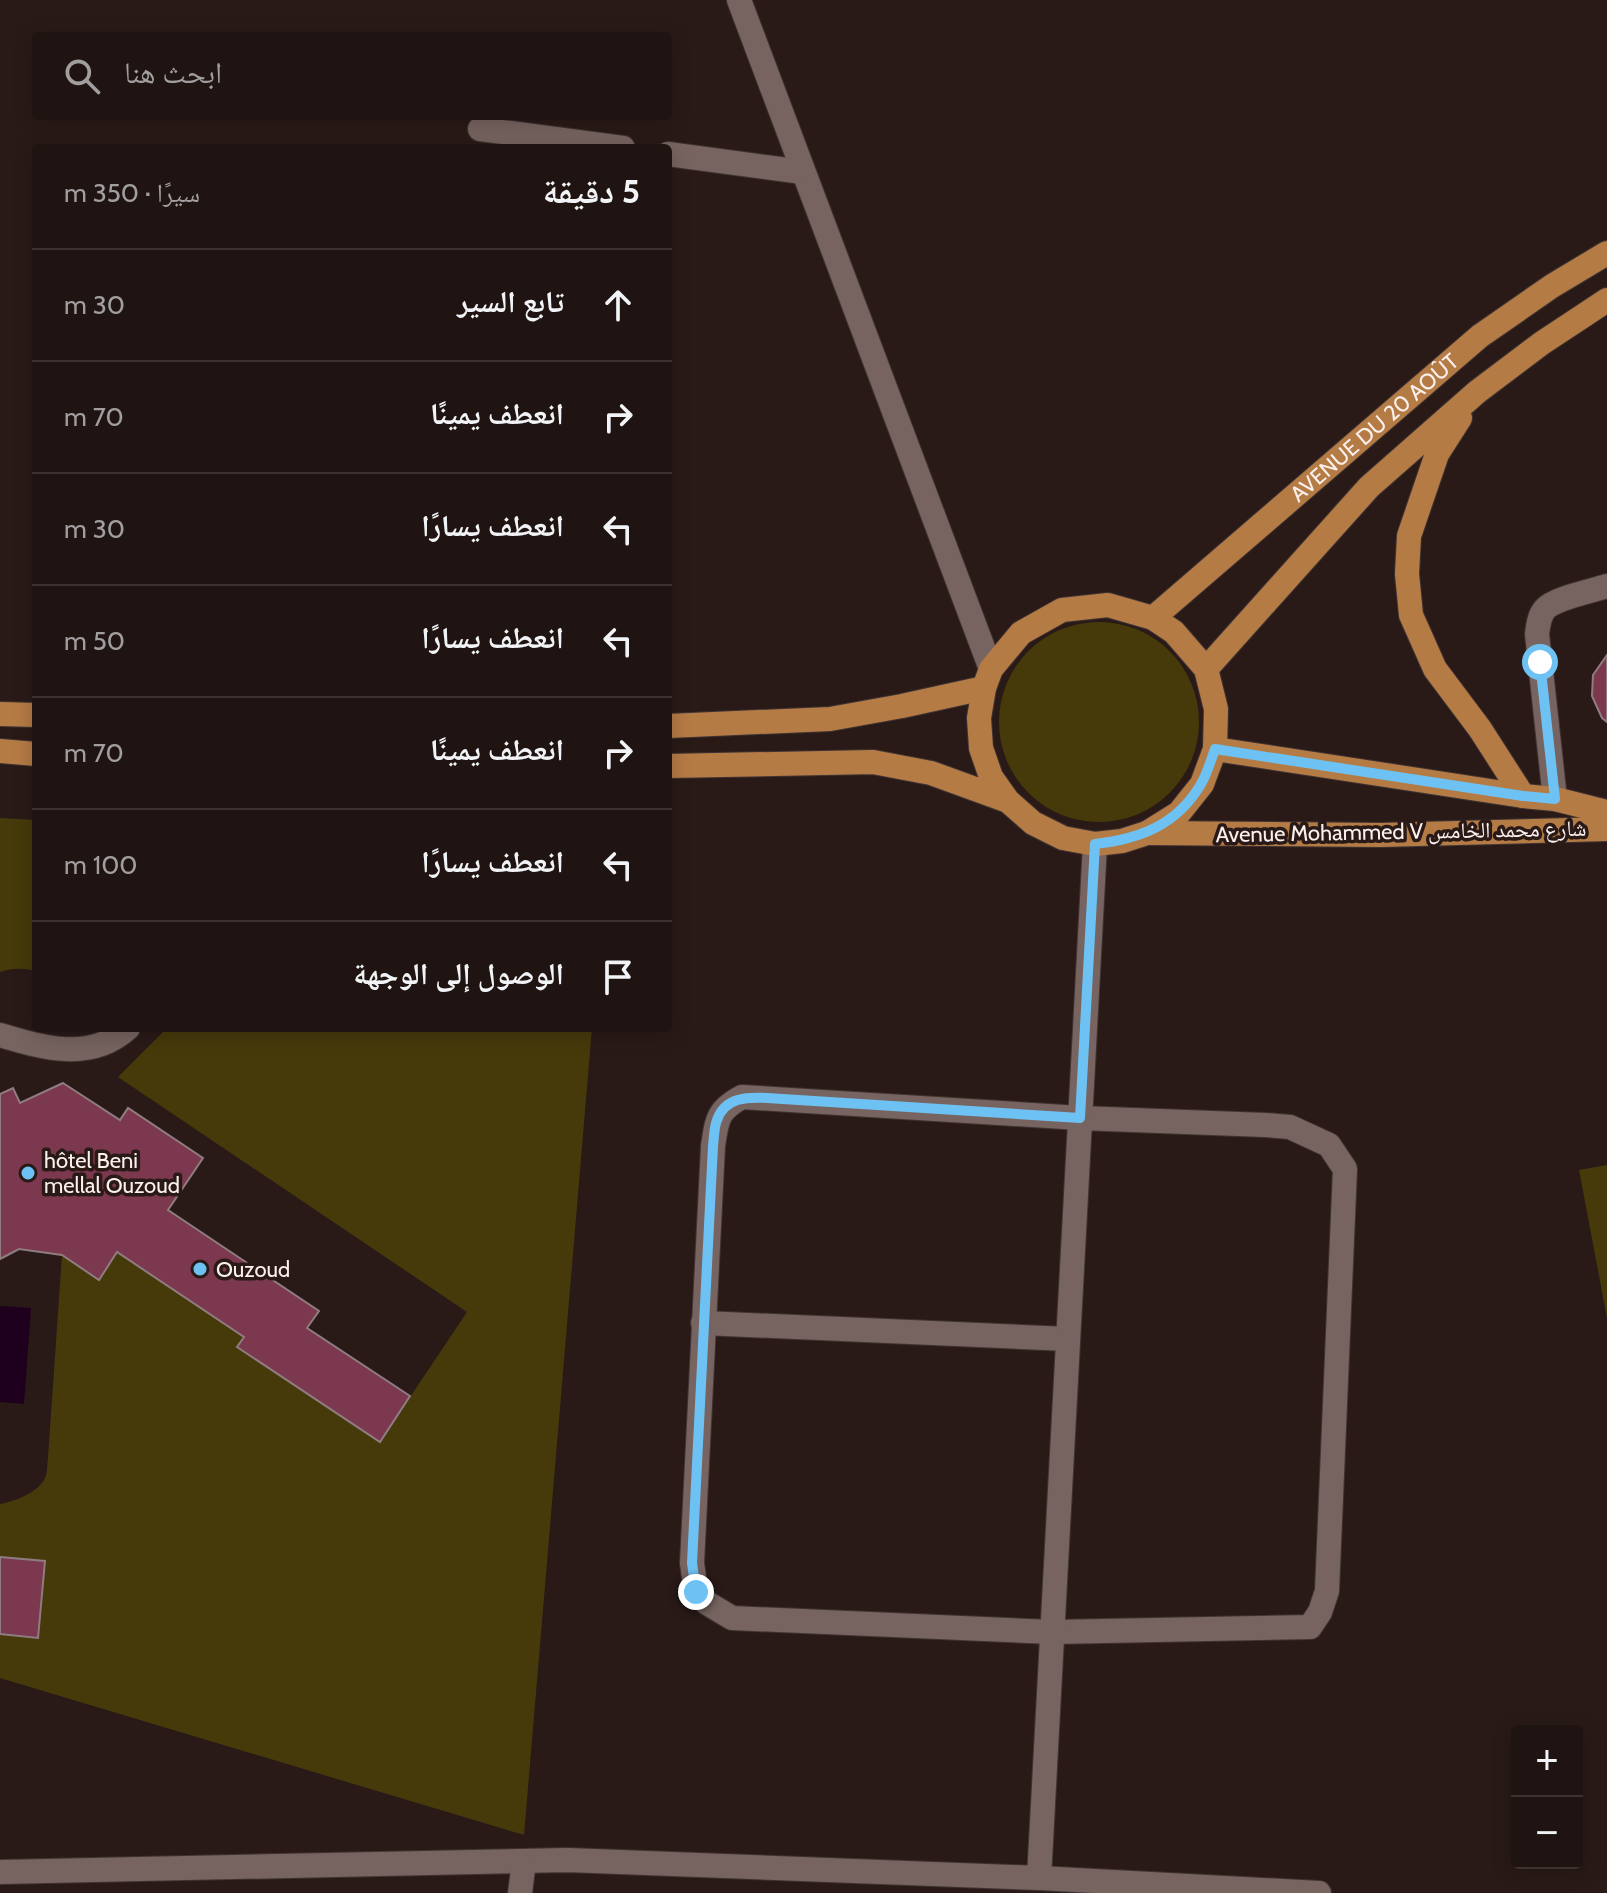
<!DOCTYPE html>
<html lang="ar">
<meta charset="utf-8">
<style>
:root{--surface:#1f1411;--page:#2c211f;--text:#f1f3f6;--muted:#a19e9f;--line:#3c3331}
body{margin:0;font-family:Cabin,"Noto Naskh Arabic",sans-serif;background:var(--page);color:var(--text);direction:rtl}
.controls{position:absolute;right:24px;bottom:24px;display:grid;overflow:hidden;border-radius:8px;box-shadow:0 4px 20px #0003}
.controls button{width:72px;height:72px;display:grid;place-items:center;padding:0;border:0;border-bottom:2px solid var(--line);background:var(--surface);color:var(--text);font:40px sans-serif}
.stop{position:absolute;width:24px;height:24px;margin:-18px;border:6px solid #6ec2f3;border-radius:50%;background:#fff}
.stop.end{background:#6ec2f3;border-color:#fff;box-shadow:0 2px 8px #0008}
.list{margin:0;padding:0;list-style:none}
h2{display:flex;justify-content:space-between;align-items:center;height:104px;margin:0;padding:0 32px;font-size:34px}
h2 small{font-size:26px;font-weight:400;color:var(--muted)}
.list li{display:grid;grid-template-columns:52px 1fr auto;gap:24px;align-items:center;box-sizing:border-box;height:112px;padding:0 32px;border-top:2px solid var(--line)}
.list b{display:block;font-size:30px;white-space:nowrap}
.list em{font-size:26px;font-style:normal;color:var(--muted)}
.icon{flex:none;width:44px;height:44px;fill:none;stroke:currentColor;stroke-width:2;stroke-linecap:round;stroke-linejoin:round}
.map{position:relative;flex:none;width:1607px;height:1893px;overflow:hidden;direction:ltr}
.search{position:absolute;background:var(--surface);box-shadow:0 4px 20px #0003;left:32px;top:32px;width:640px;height:88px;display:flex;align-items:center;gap:20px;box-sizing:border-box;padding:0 28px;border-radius:8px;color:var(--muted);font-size:30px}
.panel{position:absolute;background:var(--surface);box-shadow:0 4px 20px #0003;left:32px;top:144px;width:640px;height:888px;border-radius:8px;direction:rtl}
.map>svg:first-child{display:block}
</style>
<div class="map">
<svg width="1607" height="1893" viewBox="0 0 1607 1893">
<rect width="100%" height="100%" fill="#291a17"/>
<!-- green -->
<g fill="#463a0b">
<circle cx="1099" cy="722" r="100"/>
<path d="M0 818 36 820V971C23 968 13 968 0 972Z"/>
<path d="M167 1028H592L524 1835 0 1678V1504C15 1501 38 1493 45 1478 48 1473 47 1463 48 1458L62 1255 99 1279 117 1252 244 1337 237 1346 380 1442 467 1312 118 1077Z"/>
<path d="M1607 1165V1318L1579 1170Z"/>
</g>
<!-- water -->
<path fill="#1e001e" d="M0 1306 31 1308 24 1404 0 1402Z"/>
<!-- building -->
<g fill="#7b384f" stroke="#8f7c81" stroke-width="2">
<path d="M1607 655V722L1602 718 1592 696 1593 675Z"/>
<path d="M63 1083 120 1120 128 1108 203 1158 168 1210 319 1311 307 1328 410 1396 380 1442 237 1347 244 1337 117 1252 99 1280 62 1255 19 1249 0 1259V1094L13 1088 20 1103Z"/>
<path d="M0 1557 45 1561 38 1638 0 1634Z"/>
</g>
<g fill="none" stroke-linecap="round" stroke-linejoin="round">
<defs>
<g id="minor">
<path d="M739 0 991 669"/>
<path d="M480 129 623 148"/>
<path d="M668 154 803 172"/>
<path d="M1555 799 1537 634C1538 626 1539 616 1545 609 1555 598 1592 591 1607 586"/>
<path d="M0 1035C43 1048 91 1062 128 1028"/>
<path d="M742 1097 1080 1118 1265 1125 1290 1127 1329 1145 1345 1169 1327 1591 1320 1612 1310 1627 1052 1632 732 1618 707 1603 696 1592 692 1563 713 1146C717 1120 717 1110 742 1097Z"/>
<path d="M703 1323 1068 1339"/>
<path d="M0 1872 567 1860 1039 1878 1319 1893"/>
<path d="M1039 1878 1095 844"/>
<path d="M520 1893 524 1861"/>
</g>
<g id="major">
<path d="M1460 418 1437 454 1409 536 1407 574 1411 615 1435 669 1480 729 1523 796"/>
<path id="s1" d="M1153 618 1480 336 1552 286 1607 253"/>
<path d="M1206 669 1369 487 1477 392 1542 343 1607 300"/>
<path d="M0 714 36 715"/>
<path d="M668 726 830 719 902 706 984 688"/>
<path d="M1215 749 1523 796 1555 799 1607 812"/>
<path d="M0 751 36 754"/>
<path d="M668 766 873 762 931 773 1008 801 1033 823 1063 838 1095 844 1122 841 1147 833 1179 813 1202 784 1215 749 1216 709 1206 669 1174 632 1153 618 1108 605 1062 610 1021 633 991 669 984 688 979 718 981 748 991 777 1008 801"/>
<path d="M1147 833 1380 835 1607 829"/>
</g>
</defs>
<!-- minor casing -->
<use href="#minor" stroke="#403433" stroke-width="26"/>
<!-- major casing -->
<use href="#major" stroke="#403433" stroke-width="26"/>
<!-- minor -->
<use href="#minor" stroke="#776460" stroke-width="24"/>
<!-- major -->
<use href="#major" stroke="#b57b45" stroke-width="24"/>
</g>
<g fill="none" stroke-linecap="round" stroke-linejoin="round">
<!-- route -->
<path stroke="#6ec2f3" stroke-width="10" d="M696 1592 692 1563 713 1146C714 1138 714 1127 717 1120 725 1097 747 1097 767 1098L1080 1118 1095 844C1140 839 1177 825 1201 784 1207 774 1211 760 1215 749L1523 796 1555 799 1540 662"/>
</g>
<!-- markers -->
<g fill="#6ec2f3" stroke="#291a17" stroke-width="3">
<circle cx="28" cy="1173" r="8"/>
<circle cx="200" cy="1269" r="8"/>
</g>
<g text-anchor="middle" stroke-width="7" stroke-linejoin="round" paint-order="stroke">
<!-- street labels -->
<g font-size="22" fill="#fbf0ed" stroke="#291a17">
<text dy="8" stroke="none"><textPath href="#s1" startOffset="292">AVENUE DU 20 AOÛT</textPath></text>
<text transform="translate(1401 831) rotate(-1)" y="8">Avenue Mohammed V شارع محمد الخامس</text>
</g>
<!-- poi labels -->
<g font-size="22" fill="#fbf0ed" stroke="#291a17" text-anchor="start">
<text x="44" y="1168">hôtel Beni<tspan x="44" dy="25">mellal Ouzoud</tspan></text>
<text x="216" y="1277">Ouzoud</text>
</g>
</g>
</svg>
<div class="controls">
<button>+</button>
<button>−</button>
</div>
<div class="stop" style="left:1540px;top:662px"></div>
<div class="stop end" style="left:696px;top:1592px"></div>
<div class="search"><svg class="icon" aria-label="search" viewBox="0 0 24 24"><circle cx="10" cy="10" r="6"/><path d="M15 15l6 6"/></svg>ابحث هنا</div>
<section class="panel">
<h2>5 دقيقة<small>سيرًا · 350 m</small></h2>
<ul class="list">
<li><svg class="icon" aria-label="ahead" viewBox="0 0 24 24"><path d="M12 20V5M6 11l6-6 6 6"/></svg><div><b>تابع السير</b></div><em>30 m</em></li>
<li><svg class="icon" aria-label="right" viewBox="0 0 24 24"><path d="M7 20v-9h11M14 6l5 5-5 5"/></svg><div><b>انعطف يمينًا</b></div><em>70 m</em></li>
<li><svg class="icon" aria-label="left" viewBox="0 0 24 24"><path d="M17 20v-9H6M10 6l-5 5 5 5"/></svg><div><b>انعطف يسارًا</b></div><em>30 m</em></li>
<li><svg class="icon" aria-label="left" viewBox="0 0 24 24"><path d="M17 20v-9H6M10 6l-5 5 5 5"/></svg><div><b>انعطف يسارًا</b></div><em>50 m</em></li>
<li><svg class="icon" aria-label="right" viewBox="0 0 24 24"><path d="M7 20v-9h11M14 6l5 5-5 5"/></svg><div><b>انعطف يمينًا</b></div><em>70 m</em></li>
<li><svg class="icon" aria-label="left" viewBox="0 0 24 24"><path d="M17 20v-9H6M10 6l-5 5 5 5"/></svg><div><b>انعطف يسارًا</b></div><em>100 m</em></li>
<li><svg class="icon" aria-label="arrive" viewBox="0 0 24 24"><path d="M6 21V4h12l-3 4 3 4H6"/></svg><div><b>الوصول إلى الوجهة</b></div></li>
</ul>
</section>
</div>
